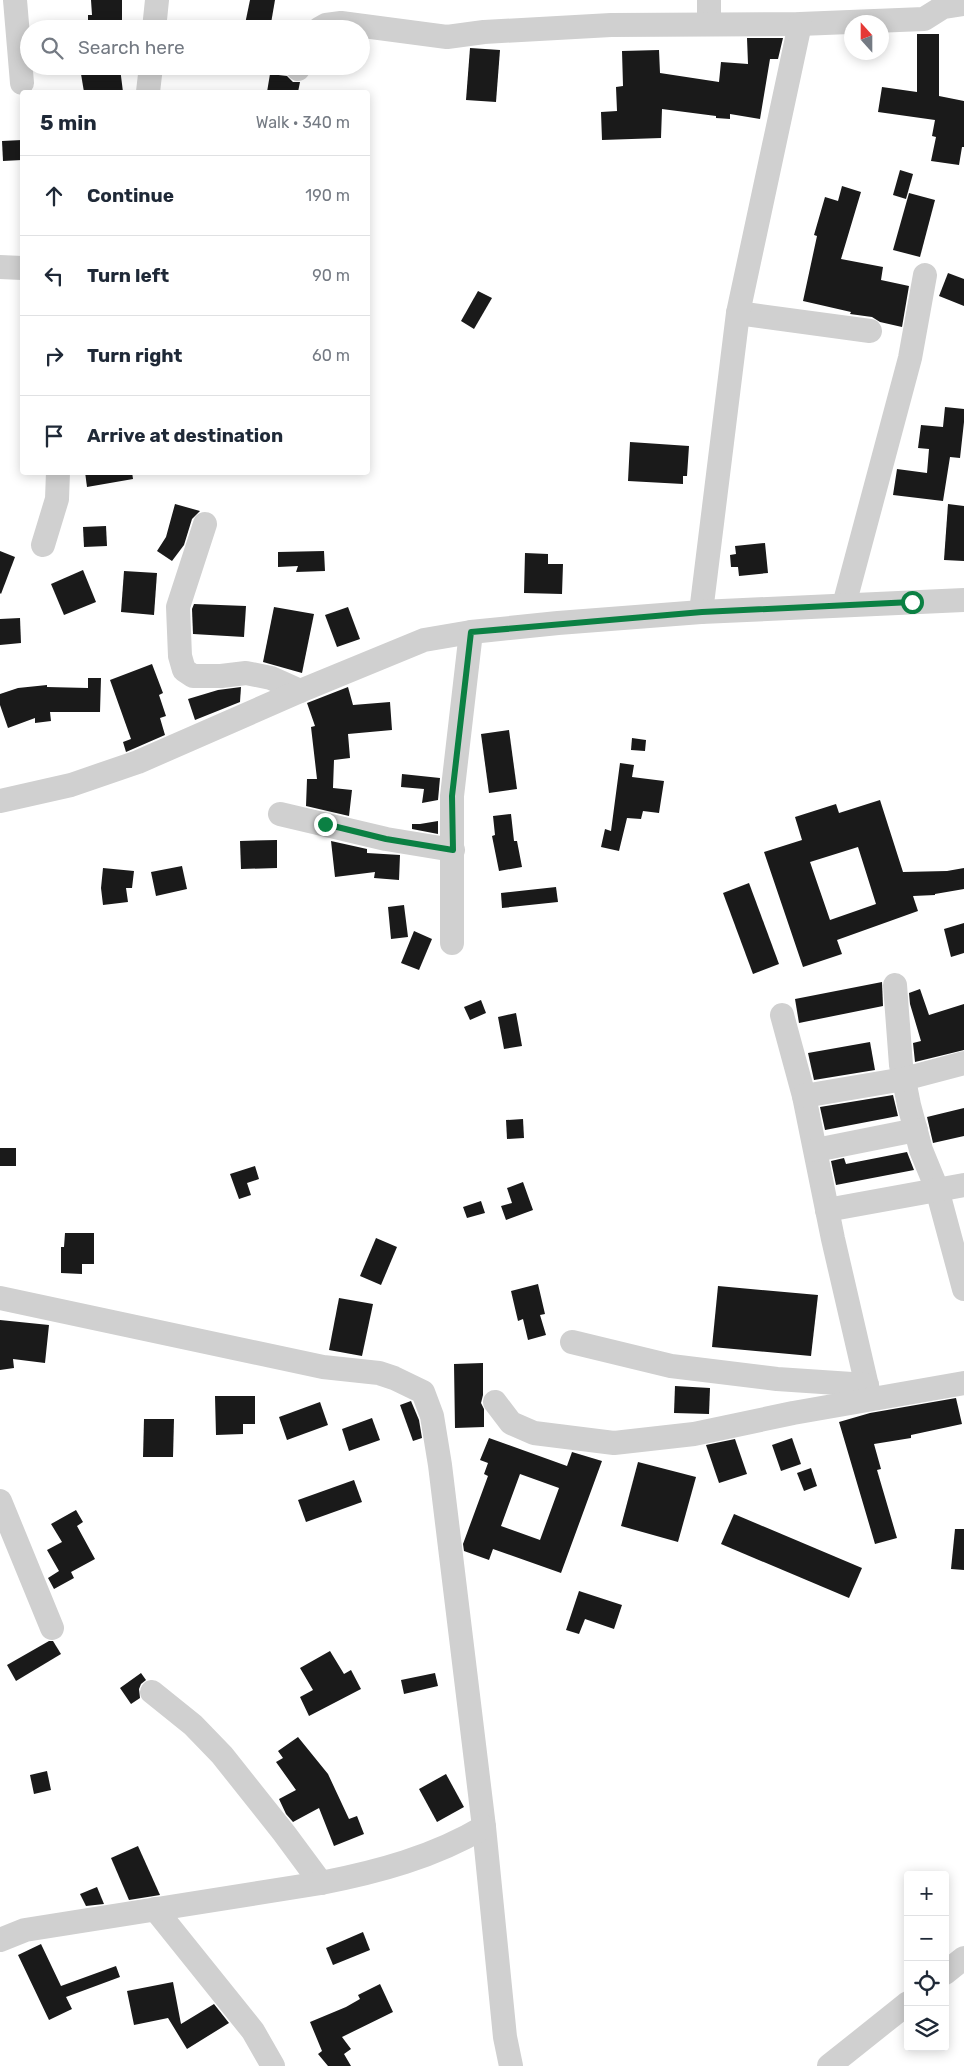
<!DOCTYPE html>
<meta charset="utf-8">
<style>
:root{--surface:#fff;--page:#f2f2f3;--text:#1f2937;--muted:#747a83;--line:#e0e1e3}
body{margin:0;font-family:Rubik,sans-serif;background:var(--page);color:var(--text)}
.controls{position:absolute;right:15px;bottom:15px;display:grid;overflow:hidden;border-radius:5px;box-shadow:0 2px 12px #0003}
.controls button{width:45px;height:45px;display:grid;place-items:center;padding:0;border:0;border-bottom:1px solid var(--line);background:var(--surface);color:var(--text);font:25px sans-serif}
.compass{position:absolute;left:844px;top:15px;width:45px;height:45px;border-radius:50%;background:var(--surface);box-shadow:0 2px 12px #0003;rotate:339deg}
.stop{position:absolute;width:15px;height:15px;margin:-11px;border:4px solid #0b8043;border-radius:50%;background:#fff}
.stop.end{background:#0b8043;border-color:#fff;box-shadow:0 1px 5px #0008}
.list{margin:0;padding:0;list-style:none}
h2{display:flex;justify-content:space-between;align-items:center;height:65px;margin:0;padding:0 20px;font-size:21px}
h2 small{font-size:16px;font-weight:400;color:var(--muted)}
.list li{display:grid;grid-template-columns:32px 1fr auto;gap:15px;align-items:center;box-sizing:border-box;height:80px;padding:0 20px;border-top:1px solid var(--line)}
.list b{display:block;font-size:19px;white-space:nowrap}
.list em{font-size:16px;font-style:normal;color:var(--muted)}
.icon{flex:none;width:28px;height:28px;fill:none;stroke:currentColor;stroke-width:2;stroke-linecap:round;stroke-linejoin:round}
.map{position:relative;flex:none;width:964px;height:2066px;overflow:hidden}
.search{position:absolute;background:var(--surface);box-shadow:0 2px 12px #0003;left:20px;top:20px;width:350px;height:55px;display:flex;align-items:center;gap:12px;box-sizing:border-box;padding:0 18px;border-radius:28px;color:var(--muted);font-size:19px}
.panel{position:absolute;background:var(--surface);box-shadow:0 2px 12px #0003;left:20px;top:90px;width:350px;height:385px;border-radius:5px}
.map>svg:first-child{display:block}
</style>
<div class="map">
<svg width="964" height="2066" viewBox="0 0 964 2066">
<rect width="100%" height="100%" fill="#fff"/>
<!-- building -->
<g fill="#1a1a1a" fill-rule="evenodd">
<path d="M91 0H122V29H88V15H92Z"/>
<path d="M250 0H275L270 29H244Z"/>
<path d="M917 34H939V96L964 101V147H962L959 165 931 161 936 137 932 136 935 120 878 112 882 87 917 92Z"/>
<path d="M747 38H783L778 59H770L760 119 730 114V119L716 118V116L662 109 661 138 602 140 601 112 617 111 616 87 623 86 622 51 659 50 660 73 719 82 721 62 748 64Z"/>
<path d="M470 48 500 50 496 102 466 100Z"/>
<path d="M120 68 123 92H84L81 74Z"/>
<path d="M270 74 287 76 293 82H300L298 92H267Z"/>
<path d="M22 140V160L3 161 2 141Z"/>
<path d="M900 170 913 174 906 199 893 195Z"/>
<path d="M842 186 861 192 841 259 883 267 881 280 909 286 902 327 880 322 872 317 850 314 851 312 803 301 817 236 814 235 825 197 838 201Z"/>
<path d="M909 193 935 200 920 257 893 250Z"/>
<path d="M948 273 964 279V306L939 296Z"/>
<path d="M478 291 492 298 474 329 461 321Z"/>
<path d="M945 407 964 409V422L960 458 950 457 943 501 893 495 897 469 927 473 929 449 918 448 921 425 943 427Z"/>
<path d="M630 442 689 446 687 476H683V484L628 481Z"/>
<path d="M85 472H132L133 479 87 487Z"/>
<path d="M175 504 200 511 192 519 184 545 172 561 157 551 166 537Z"/>
<path d="M948 504 964 506V561L944 560Z"/>
<path d="M106 526 107 546 84 547 83 527Z"/>
<path d="M765 543 768 573 739 576 738 567H731L730 555 736 554 735 546Z"/>
<path d="M0 551 15 557 1 594 0 593Z"/>
<path d="M324 551 325 571 296 572 298 566 278 567V552Z"/>
<path d="M525 553 548 554V564H563L562 594 524 593Z"/>
<path d="M83 570 96 602 64 615 51 584Z"/>
<path d="M124 571 157 573 154 615 121 612Z"/>
<path d="M194 604 246 606 244 637 193 634 192 609Z"/>
<path d="M274 607 314 614 302 673 263 662Z"/>
<path d="M348 607 360 639 337 647 325 615Z"/>
<path d="M20 618 21 643 0 645V619Z"/>
<path d="M152 664 163 693 159 695 166 716 160 718 165 735 126 752 123 742 131 739 110 680Z"/>
<path d="M88 678H101L100 712H50L51 721 35 723V718L8 728 0 705V694L18 688 47 685V687L88 688Z"/>
<path d="M241 687 240 702 195 720 188 699 218 690Z"/>
<path d="M348 687 353 705 390 702 392 730 348 734 350 758 334 760 333 788 352 790 349 816 306 806 307 779H317L311 727 315 726 307 703Z"/>
<path d="M509 730 517 789 489 793 481 734Z"/>
<path d="M632 738 646 740 645 751 631 750Z"/>
<path d="M620 763 634 765 632 777 664 781 659 813 643 811 641 819 627 818 619 851 601 847 605 829 611 831Z"/>
<path d="M402 774 440 778 438 800 422 803 424 789 401 787Z"/>
<path d="M880 800 903 872 947 871 964 868V889L935 894V895L913 896 918 911 837 940 842 954 803 967 764 852 802 840 795 817 836 804 839 813ZM858 847 876 904 830 920 810 862Z"/>
<path d="M511 814 514 841H517L522 867 499 871 492 836 495 835 493 816Z"/>
<path d="M438 821V834L412 829V824H420Z"/>
<path d="M277 840V868L241 869 240 841Z"/>
<path d="M331 841 367 849V853L400 855 399 880 374 878 375 872 335 877Z"/>
<path d="M182 866 187 889 156 896 151 872Z"/>
<path d="M103 868 134 871 132 888H126L128 902 103 905 101 888Z"/>
<path d="M749 883 779 964 753 974 723 893Z"/>
<path d="M556 887 558 902 502 908 501 893Z"/>
<path d="M404 905 408 937 391 939 388 907Z"/>
<path d="M964 923V953L951 957 944 929Z"/>
<path d="M414 931 432 939 419 970 401 963Z"/>
<path d="M882 982 883 1006 799 1023 795 999Z"/>
<path d="M920 989 929 1015 964 1004V1050L915 1062 913 1043 921 1041 910 1004 909 993Z"/>
<path d="M481 1000 486 1013 470 1020 464 1007Z"/>
<path d="M516 1013 522 1046 504 1049 498 1017Z"/>
<path d="M870 1042 875 1070 814 1080 808 1053Z"/>
<path d="M893 1095 898 1116 825 1130 820 1107Z"/>
<path d="M964 1108V1136L933 1143 927 1117Z"/>
<path d="M523 1119 524 1138 507 1139 506 1120Z"/>
<rect x="0" y="1148" width="16" height="18"/>
<path d="M907 1152 914 1170 836 1185 831 1161 844 1158 846 1164Z"/>
<path d="M255 1166 259 1179 247 1183 251 1195 239 1199 230 1174Z"/>
<path d="M523 1182 533 1210 506 1220 501 1206 512 1203 507 1188Z"/>
<path d="M481 1201 485 1213 467 1218 463 1207Z"/>
<path d="M65 1233H94V1264H82V1274L61 1273V1247H64Z"/>
<path d="M376 1238 397 1247 381 1285 360 1276Z"/>
<path d="M538 1284 545 1314 540 1315 546 1335 528 1340 523 1319 518 1321 511 1291Z"/>
<path d="M718 1286 818 1295 811 1356 712 1347Z"/>
<path d="M339 1298 373 1304 362 1356 329 1350Z"/>
<path d="M0 1320 49 1325 45 1363 13 1359 14 1368 0 1370Z"/>
<path d="M483 1363V1395L481 1403 484 1409V1427L455 1428 454 1364Z"/>
<path d="M675 1386 710 1388 709 1414 674 1413Z"/>
<path d="M215 1396H255V1424H243V1434L216 1435Z"/>
<path d="M956 1398 962 1424 911 1435V1438L874 1444 881 1469 877 1470 897 1538 875 1544 839 1422 870 1413Z"/>
<path d="M411 1401 419 1420 422 1438 413 1441 400 1405Z"/>
<path d="M320 1402 328 1425 287 1440 279 1417Z"/>
<path d="M372 1418 380 1440 349 1451 342 1429Z"/>
<path d="M144 1419H174L173 1457H143Z"/>
<path d="M489 1438 567 1466 572 1452 602 1461 561 1573 493 1549 489 1560 464 1551 463 1544 488 1476 484 1474 488 1463 480 1460ZM520 1474 559 1488 540 1540 501 1526Z"/>
<path d="M792 1438 801 1464 781 1471 772 1445Z"/>
<path d="M735 1439 747 1474 719 1483 706 1445Z"/>
<path d="M638 1462 696 1477 678 1542 621 1526Z"/>
<path d="M811 1468 817 1486 804 1491 797 1473Z"/>
<path d="M354 1480 362 1502 306 1522 298 1500Z"/>
<path d="M76 1510 83 1522 77 1526 95 1559 71 1572 74 1578 54 1589 48 1578 59 1571 47 1550 62 1542 51 1524Z"/>
<path d="M734 1514 862 1568 849 1598 721 1544Z"/>
<path d="M955 1529H964V1570L951 1569Z"/>
<path d="M579 1591 622 1605 614 1629 585 1619 579 1634 566 1630Z"/>
<path d="M49 1641H53L61 1654 16 1681 7 1665Z"/>
<path d="M330 1651 344 1674 351 1670 361 1689 309 1716 300 1697 313 1690 300 1668Z"/>
<path d="M141 1673 146 1680 141 1684 139 1689 140 1698 131 1704 120 1688Z"/>
<path d="M435 1673 438 1686 404 1694 401 1680Z"/>
<path d="M298 1737 328 1774 349 1819 357 1816 364 1834 334 1846 319 1808 293 1822 286 1814 279 1799 296 1790 276 1762 283 1758 278 1751Z"/>
<path d="M47 1771 51 1790 34 1794 30 1775Z"/>
<path d="M446 1774 464 1807 437 1822 419 1789Z"/>
<path d="M138 1846 160 1895 129 1900 111 1858Z"/>
<path d="M97 1887 104 1904 86 1906 80 1894Z"/>
<path d="M363 1932 370 1950 333 1965 326 1948Z"/>
<path d="M41 1944 61 1986 116 1966 120 1977 66 1997 72 2009 49 2020 18 1955Z"/>
<path d="M173 1982 181 2024 214 2004 229 2023 187 2049 168 2018 134 2025 127 1991Z"/>
<path d="M380 1984 393 2012 342 2037 351 2049 344 2054 351 2066H328L318 2054 322 2051 310 2022 346 2007 360 1999 358 1995Z"/>
</g>
<g fill="none" stroke-linecap="round" stroke-linejoin="round">
<!-- minor -->
<g stroke="#d0d0d0" stroke-width="24">
<path d="M15 0 22 83"/>
<path d="M709 24V0"/>
<path d="M154 29 157 0"/>
<path d="M319 29 326 25 341 23 447 37 484 32 611 25 800 24 924 19 943 7 964 4"/>
<path d="M298 69 299 66"/>
<path d="M148 92 151 66"/>
<path d="M0 267 22 268"/>
<path d="M738 313 870 331"/>
<path d="M205 524 178 607 180 656 184 670 193 676H221L246 673 271 678 300 691"/>
<path d="M43 545 57 499 58 472"/>
<path d="M844 605 910 358 925 275"/>
<path d="M701 612 738 313 800 24"/>
<path d="M0 801 71 785 138 762 300 691 424 640 471 632 558 623 701 612 964 600"/>
<path d="M280 814 386 839 453 850"/>
<path d="M452 943V796L471 632"/>
<path d="M895 985 901 1065 909 1105 921 1150 937 1189 964 1289"/>
<path d="M782 1015 804 1096 833 1239 870 1399"/>
<path d="M804 1096 904 1079 964 1063"/>
<path d="M816 1150 916 1130"/>
<path d="M827 1210 964 1185"/>
<path d="M0 1298 323 1367 379 1373 394 1378 423 1392 432 1416 440 1465 484 1827 505 2037 511 2066"/>
<path d="M572 1342 671 1366 777 1379 867 1385"/>
<path d="M495 1402 511 1423 534 1433 614 1443 694 1434 793 1413 964 1383"/>
<path d="M0 1501 52 1628"/>
<path d="M152 1692 193 1725 222 1755 284 1833 321 1883"/>
<path d="M155 1909 253 2031 273 2066"/>
<path d="M0 1940 25 1930 321 1883C377 1872 434 1857 484 1827"/>
<path d="M945 1973 964 1958"/>
<path d="M829 2066 908 2003"/>
</g>
</g>
<g fill="none" stroke-linecap="round" stroke-linejoin="round">
<!-- route -->
<path stroke="#0b8043" stroke-width="6" d="M325 824 386 839 453 850 452 796 471 632 702 612 912 602"/>
</g>
</svg>
<div class="controls">
<button>+</button>
<button>−</button>
<button><svg class="icon" aria-label="locate" viewBox="0 0 24 24"><circle cx="12" cy="12" r="6"/><path d="M12 2v4M12 18v4M2 12h4M18 12h4"/></svg></button>
<button><svg class="icon" aria-label="layers" viewBox="0 0 24 24"><path d="M12 4l9 5-9 5-9-5zM3 14l9 5 9-5"/></svg></button>
</div>
<svg class="compass" viewBox="-18 -18 36 36"><path d="M0-13l5 13h-10z" fill="#e53935"/><path d="M0 13l5-13h-10z" fill="#747a83"/></svg>
<div class="stop" style="left:912px;top:602px"></div>
<div class="stop end" style="left:325px;top:824px"></div>
<div class="search"><svg class="icon" aria-label="search" viewBox="0 0 24 24"><circle cx="10" cy="10" r="6"/><path d="M15 15l6 6"/></svg>Search here</div>
<section class="panel">
<h2>5 min<small>Walk · 340 m</small></h2>
<ul class="list">
<li><svg class="icon" aria-label="ahead" viewBox="0 0 24 24"><path d="M12 20V5M6 11l6-6 6 6"/></svg><div><b>Continue</b></div><em>190 m</em></li>
<li><svg class="icon" aria-label="left" viewBox="0 0 24 24"><path d="M17 20v-9H6M10 6l-5 5 5 5"/></svg><div><b>Turn left</b></div><em>90 m</em></li>
<li><svg class="icon" aria-label="right" viewBox="0 0 24 24"><path d="M7 20v-9h11M14 6l5 5-5 5"/></svg><div><b>Turn right</b></div><em>60 m</em></li>
<li><svg class="icon" aria-label="arrive" viewBox="0 0 24 24"><path d="M6 21V4h12l-3 4 3 4H6"/></svg><div><b>Arrive at destination</b></div></li>
</ul>
</section>
</div>
